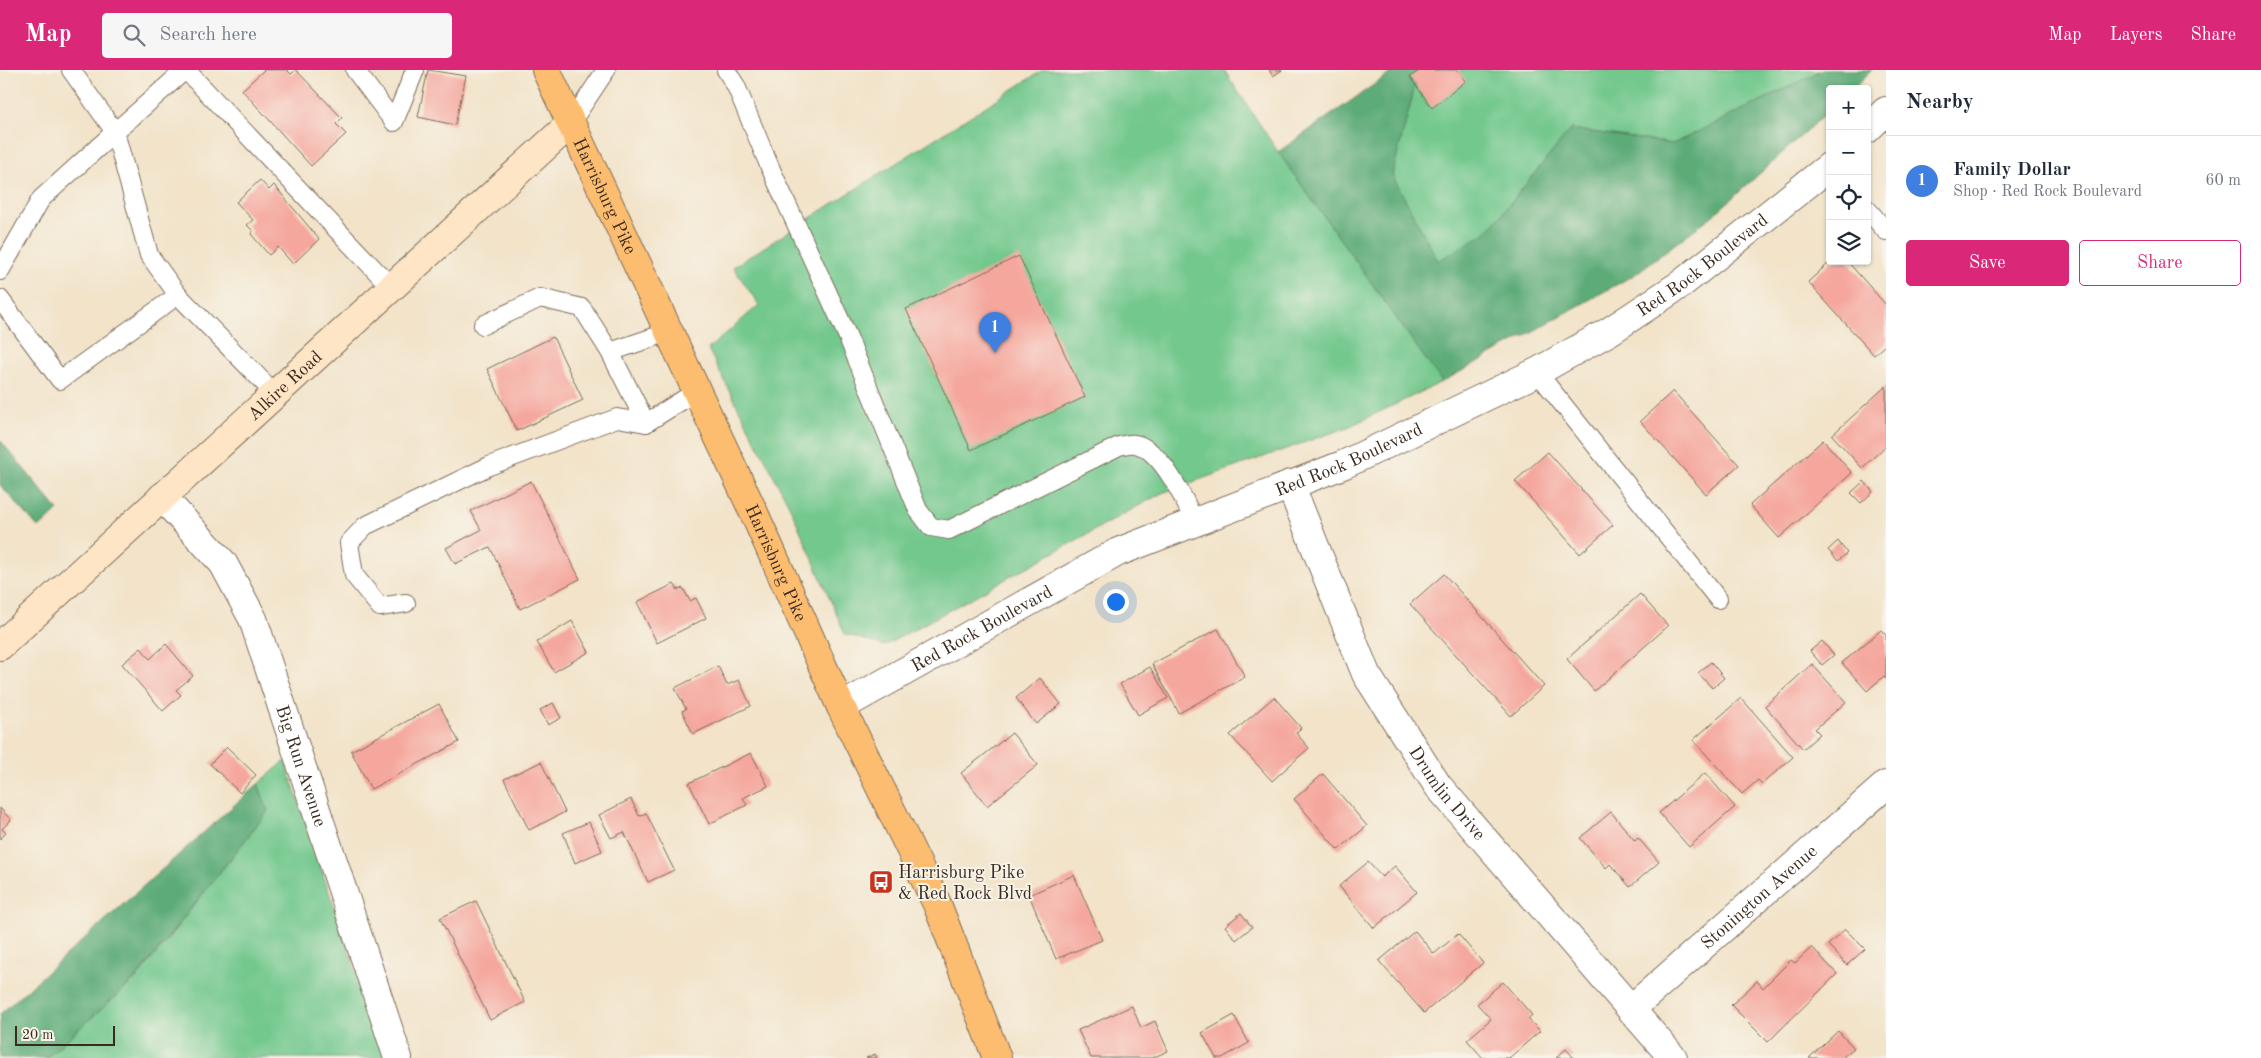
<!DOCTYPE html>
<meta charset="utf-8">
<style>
:root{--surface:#fff;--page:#f6f6f7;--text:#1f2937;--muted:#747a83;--line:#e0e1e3;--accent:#db2777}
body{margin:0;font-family:"Old Standard TT",serif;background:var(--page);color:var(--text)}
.controls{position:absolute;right:15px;top:15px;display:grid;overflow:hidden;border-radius:5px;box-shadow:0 1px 4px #0004}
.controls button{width:45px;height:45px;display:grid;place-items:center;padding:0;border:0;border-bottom:1px solid var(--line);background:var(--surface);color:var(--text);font:25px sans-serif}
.scale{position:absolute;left:15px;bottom:12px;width:100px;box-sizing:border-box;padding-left:5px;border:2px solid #3b2a1e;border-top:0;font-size:14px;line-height:18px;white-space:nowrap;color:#3b2a1e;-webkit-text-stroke:4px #f7f3e8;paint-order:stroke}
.you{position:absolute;left:1115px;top:531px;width:18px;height:18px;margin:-12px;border:4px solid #fff;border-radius:50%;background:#1a73e8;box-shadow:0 0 0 8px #1a73e833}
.badge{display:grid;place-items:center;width:32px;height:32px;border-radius:50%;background:var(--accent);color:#fff;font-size:16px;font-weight:700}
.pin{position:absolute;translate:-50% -41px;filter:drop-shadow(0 1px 2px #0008)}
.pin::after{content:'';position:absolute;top:26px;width:18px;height:15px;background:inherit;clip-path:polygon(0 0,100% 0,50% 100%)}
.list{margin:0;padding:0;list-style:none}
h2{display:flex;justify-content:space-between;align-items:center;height:65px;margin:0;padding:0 20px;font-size:21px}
h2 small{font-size:16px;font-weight:400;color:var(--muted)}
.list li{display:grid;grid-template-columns:32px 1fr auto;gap:15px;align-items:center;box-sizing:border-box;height:90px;padding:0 20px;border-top:1px solid var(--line)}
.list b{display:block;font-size:19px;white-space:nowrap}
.list p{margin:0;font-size:16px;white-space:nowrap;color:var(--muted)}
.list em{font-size:16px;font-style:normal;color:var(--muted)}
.actions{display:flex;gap:10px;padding:15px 20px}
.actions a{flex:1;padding:11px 0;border:1px solid var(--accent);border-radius:5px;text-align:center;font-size:18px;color:var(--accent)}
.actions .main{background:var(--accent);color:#fff}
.icon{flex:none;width:28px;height:28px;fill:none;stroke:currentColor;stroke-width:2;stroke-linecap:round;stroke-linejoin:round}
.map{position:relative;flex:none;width:1886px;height:988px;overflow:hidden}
header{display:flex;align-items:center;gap:30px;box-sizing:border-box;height:70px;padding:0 25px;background:var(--accent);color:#fff}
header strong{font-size:24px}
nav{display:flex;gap:28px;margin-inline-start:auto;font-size:18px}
.search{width:350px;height:45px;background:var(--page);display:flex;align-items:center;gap:12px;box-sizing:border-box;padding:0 18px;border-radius:5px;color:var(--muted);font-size:19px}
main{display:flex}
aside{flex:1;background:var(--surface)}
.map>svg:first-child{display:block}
</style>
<header>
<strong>Map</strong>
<div class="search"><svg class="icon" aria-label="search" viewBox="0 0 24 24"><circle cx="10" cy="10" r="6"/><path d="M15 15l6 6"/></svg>Search here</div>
<nav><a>Map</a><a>Layers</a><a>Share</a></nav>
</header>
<main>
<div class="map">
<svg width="1886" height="988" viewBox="0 0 1886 988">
<rect width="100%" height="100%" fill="#f7f3e8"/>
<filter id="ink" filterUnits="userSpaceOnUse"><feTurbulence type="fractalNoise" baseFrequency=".02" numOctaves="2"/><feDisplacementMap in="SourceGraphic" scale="10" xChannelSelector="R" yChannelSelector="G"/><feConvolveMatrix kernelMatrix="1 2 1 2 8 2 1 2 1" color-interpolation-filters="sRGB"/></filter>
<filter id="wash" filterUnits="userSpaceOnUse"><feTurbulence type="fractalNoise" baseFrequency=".0096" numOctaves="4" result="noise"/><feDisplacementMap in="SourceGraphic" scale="20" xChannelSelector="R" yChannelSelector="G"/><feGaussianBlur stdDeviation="1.12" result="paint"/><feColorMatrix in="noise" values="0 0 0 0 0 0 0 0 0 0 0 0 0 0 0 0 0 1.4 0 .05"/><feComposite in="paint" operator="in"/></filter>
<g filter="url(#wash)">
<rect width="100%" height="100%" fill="#f2e3c9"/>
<!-- green -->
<g fill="#72c88d" stroke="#567956">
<path d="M1043 0H1224L1278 82 1442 312 1348 357 1162 423 884 576 845 564 791 439 708 279 759 235 733 197Z"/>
<path d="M1419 0H1819L1815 4 1673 74 1571 59 1487 162 1438 191 1392 105Z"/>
<path d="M285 691 385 988H46L137 908 268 741 258 714Z"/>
</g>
<!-- forest -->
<g fill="#5dac78" stroke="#4c6b4b">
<path d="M1395 0H1419L1392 105 1438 191 1487 162 1571 59 1673 74 1815 4 1819 0H1872L1853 19H1830V40L1716 143 1634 205 1442 312 1278 82Z"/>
<path d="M0 370 58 440 39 458 0 415Z"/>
<path d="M258 714 268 741 136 908 46 988H0V944Z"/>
</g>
<g id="blocks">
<!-- building -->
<g fill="#f5a79e">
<path d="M264 0H287L291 4 296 0 342 48 336 54 346 64 311 96 242 20Z"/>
<path d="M428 0 466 6 455 55 418 47Z"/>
<path d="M1269 0H1282L1273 6Z"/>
<path d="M1420 0H1458L1466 11 1432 38 1410 7Z"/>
<path d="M260 110 269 120 274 115 319 169 293 194 278 177 269 185 251 164 253 161 247 155 253 150 236 132Z"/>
<path d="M1019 186 1085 327 971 380 906 239Z"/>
<path d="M1831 191H1847L1886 235V274L1874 285 1808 212Z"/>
<path d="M553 267 583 330 517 361 487 299Z"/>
<path d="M1886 316V376L1862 398 1832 365Z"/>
<path d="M1673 321 1739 395 1706 424 1640 351Z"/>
<path d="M1823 370 1852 403 1779 468 1750 435Z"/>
<path d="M1548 382 1613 455 1580 484 1515 411Z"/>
<path d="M531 411 580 509 520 539 490 477 455 494 446 478 481 460 471 441Z"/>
<path d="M1864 411 1873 422 1861 433 1851 423Z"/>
<path d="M1838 471 1847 483 1838 491 1828 480Z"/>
<path d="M1444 504 1544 616 1511 646 1410 534Z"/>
<path d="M674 514 678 520 683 518 690 531 696 528 706 548 657 573 637 532Z"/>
<path d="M1640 524 1668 556 1594 621 1567 589Z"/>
<path d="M572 551 589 582 554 602 537 572Z"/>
<path d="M1218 559 1245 607 1179 643 1152 594Z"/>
<path d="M1881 560 1886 565V608L1884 606 1867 621 1842 593Z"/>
<path d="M1822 571 1834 585 1822 595 1810 581Z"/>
<path d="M166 574 193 606 176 620 181 625 163 641 122 594 141 578 150 589Z"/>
<path d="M1711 592 1724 608 1712 618 1698 603Z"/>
<path d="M1812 594 1846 632 1815 659 1820 664 1803 679 1765 636Z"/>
<path d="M718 596 727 615 739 610 751 636 693 664 682 641 686 639 675 618Z"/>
<path d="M1150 597 1168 628 1138 645 1120 614Z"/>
<path d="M1040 608 1061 634 1036 654 1016 628Z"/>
<path d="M1274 627 1301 658 1296 663 1309 678 1272 711 1230 665Z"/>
<path d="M1741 628 1793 687 1762 714 1758 710 1742 724 1693 670Z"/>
<path d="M553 633 561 648 548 655 540 640Z"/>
<path d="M439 634 459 672 371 719 351 681Z"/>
<path d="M1012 663 1038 695 987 736 961 703Z"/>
<path d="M227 677 256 705 240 723 210 694Z"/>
<path d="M751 683 768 716 743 728 747 735 709 754 689 713Z"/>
<path d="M541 692 565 742 529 760 504 709Z"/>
<path d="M1705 703 1735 737 1689 777 1659 743Z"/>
<path d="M1323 704 1367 756 1338 780 1294 729Z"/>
<path d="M631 729 639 746 646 743 674 800 648 812 624 762 611 768 599 745Z"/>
<path d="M0 738 11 750 2 759 6 763 0 769Z"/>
<path d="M1611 742 1635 771 1638 768 1659 792 1630 817 1610 794 1606 798 1580 768Z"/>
<path d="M589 752 602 781 575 793 563 763Z"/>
<path d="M1368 792 1382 807 1395 796 1417 822 1374 858 1339 816Z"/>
<path d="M1074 805 1102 870 1056 889 1029 825Z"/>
<path d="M476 831 525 932 490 950 440 848Z"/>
<path d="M1241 843 1252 857 1236 870 1225 856Z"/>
<path d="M1845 859 1865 879 1847 895 1828 875Z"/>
<path d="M1415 861 1434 884 1458 864 1483 893 1424 943 1379 891Z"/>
<path d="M1812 877 1837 904 1768 972 1731 935 1757 911 1763 918 1791 890 1795 893Z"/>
<path d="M1503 912 1532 945 1528 949 1540 961 1509 988H1483L1467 970 1491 949 1477 934Z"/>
<path d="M1132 936 1141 958 1155 951 1168 981 1152 988H1091L1078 960Z"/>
<path d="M1234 945 1249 973 1222 988H1216L1202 963Z"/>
<path d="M1838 961 1854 978 1842 988H1809Z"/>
<path d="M1566 979 1574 988H1556Z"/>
<path d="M875 984 877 988H866Z"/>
</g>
</g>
</g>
<g filter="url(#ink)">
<use href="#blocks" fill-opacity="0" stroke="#7b6b5a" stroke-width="1"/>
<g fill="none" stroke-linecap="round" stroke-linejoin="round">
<defs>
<g id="lane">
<path d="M185 0 115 62 149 185 178 225 275 324"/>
<path d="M186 0 391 217"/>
<path d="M355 0 394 52 415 0"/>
<path d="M726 0 736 16 769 95 848 267 918 440 931 457 949 460 1119 376C1124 375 1130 373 1135 374 1161 379 1184 428 1194 451"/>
<path d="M570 54 606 0"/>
<path d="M1867 139 1886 161"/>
<path d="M0 201 41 129 115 62 71 0"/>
<path d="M0 229 60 310 178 225"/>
<path d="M483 255 540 228 582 238 610 282 669 262"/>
<path d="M610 282 646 353"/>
<path d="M1537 302 1718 529"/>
<path d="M406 533 380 537 354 505 349 473 365 456 489 396 617 348 646 353 697 321"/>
</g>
<g id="street">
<path d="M1867 59 1886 41"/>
<path id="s1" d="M1290 414 1366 604 1438 716 1673 988"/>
<path id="s2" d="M162 427 223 493 253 549 398 988"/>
<path id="s3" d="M841 637 1118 482 1345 394 1537 302 1610 261 1681 214 1830 96"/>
<path id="s4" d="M1631 939 1886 715"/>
</g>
<g id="secondary">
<path id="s5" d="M0 576 570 54"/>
</g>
<g id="primary">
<path id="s6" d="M546 0 754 443 841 637 937 834 997 988"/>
</g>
</defs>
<!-- lane casing -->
<use href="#lane" stroke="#7b6b5a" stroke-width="20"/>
<!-- street casing -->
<use href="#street" stroke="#7b6b5a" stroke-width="30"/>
<!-- secondary casing -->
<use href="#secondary" stroke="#7b6b5a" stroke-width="30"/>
<!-- primary casing -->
<use href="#primary" stroke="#7b6b5a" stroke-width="30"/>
<!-- lane -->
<use href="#lane" stroke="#fff" stroke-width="18"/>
<!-- street -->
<use href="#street" stroke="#fff" stroke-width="28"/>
<!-- secondary -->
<use href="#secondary" stroke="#fee5c5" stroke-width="28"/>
<!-- primary -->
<use href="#primary" stroke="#fcbd6f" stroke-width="28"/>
</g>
</g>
<!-- icons -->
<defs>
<symbol id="bus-square" viewBox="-11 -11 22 22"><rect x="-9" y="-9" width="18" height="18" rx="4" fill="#c8321e" stroke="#f7f3e8"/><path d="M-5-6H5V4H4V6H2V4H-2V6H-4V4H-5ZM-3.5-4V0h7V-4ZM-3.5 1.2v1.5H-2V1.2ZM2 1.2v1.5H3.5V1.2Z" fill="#fff"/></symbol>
</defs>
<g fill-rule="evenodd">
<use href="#bus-square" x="867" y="798" width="28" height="28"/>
</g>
<g text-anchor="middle" stroke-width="4" stroke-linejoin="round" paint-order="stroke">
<!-- street labels -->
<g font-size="18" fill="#3b2a1e" stroke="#f7f3e8">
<text dy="6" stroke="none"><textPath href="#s6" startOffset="139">Harrisburg Pike</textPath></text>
<text dy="6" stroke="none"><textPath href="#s3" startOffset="971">Red Rock Boulevard</textPath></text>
<text dy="6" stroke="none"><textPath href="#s5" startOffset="386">Alkire Road</textPath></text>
<text dy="6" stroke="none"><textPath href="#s3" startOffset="566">Red Rock Boulevard</textPath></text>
<text dy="6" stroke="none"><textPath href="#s6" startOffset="544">Harrisburg Pike</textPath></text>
<text dy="6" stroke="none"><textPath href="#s3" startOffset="161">Red Rock Boulevard</textPath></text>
<text dy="6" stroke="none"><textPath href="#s2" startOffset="308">Big Run Avenue</textPath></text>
<text dy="6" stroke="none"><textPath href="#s1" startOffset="349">Drumlin Drive</textPath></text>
<text dy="6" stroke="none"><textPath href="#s4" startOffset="170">Stonington Avenue</textPath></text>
</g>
<!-- poi labels -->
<g font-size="18" fill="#3b2a1e" stroke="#f7f3e8" text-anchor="start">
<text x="898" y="808">Harrisburg Pike<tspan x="898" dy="21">&amp; Red Rock Blvd</tspan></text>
</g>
</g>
</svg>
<div class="controls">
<button>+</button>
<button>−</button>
<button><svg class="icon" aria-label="locate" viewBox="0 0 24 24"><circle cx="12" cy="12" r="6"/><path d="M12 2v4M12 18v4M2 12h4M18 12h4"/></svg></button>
<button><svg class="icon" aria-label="layers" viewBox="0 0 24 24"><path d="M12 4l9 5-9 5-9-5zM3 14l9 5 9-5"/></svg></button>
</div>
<div class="scale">20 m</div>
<div class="you"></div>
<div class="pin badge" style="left:995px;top:283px;background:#3f7fe0">1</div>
</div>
<aside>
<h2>Nearby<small></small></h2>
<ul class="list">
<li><span class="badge" style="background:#3f7fe0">1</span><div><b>Family Dollar</b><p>Shop · Red Rock Boulevard</p></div><em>60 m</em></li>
</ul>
<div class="actions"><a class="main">Save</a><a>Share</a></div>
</aside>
</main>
